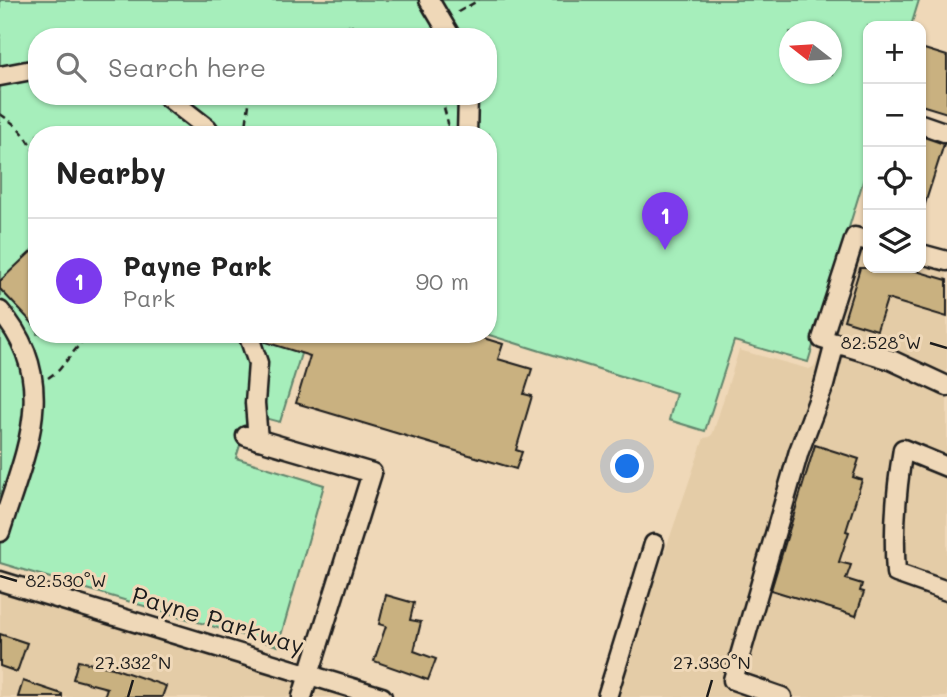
<!DOCTYPE html>
<meta charset="utf-8">
<style>
:root{--surface:#fff;--page:#f6f6f6;--text:#222;--muted:#767676;--line:#e0e0e0;--accent:#7c3aed}
body{margin:0;font-family:Mali,sans-serif;background:var(--page);color:var(--text)}
.controls{position:absolute;right:21px;top:21px;display:grid;overflow:hidden;border-radius:14px;box-shadow:0 2px 5px #0004}
.controls button{width:63px;height:63px;display:grid;place-items:center;padding:0;border:0;border-bottom:2px solid var(--line);background:var(--surface);color:var(--text);font:35px sans-serif}
.compass{position:absolute;left:779px;top:21px;width:63px;height:63px;border-radius:50%;background:var(--surface);box-shadow:0 2px 5px #0004;rotate:287deg}
.you{position:absolute;left:628px;top:467px;width:24px;height:24px;margin:-18px;border:5px solid #fff;border-radius:50%;background:#1a73e8;box-shadow:0 0 0 10px #1a73e833}
.badge{display:grid;place-items:center;width:46px;height:46px;border-radius:50%;background:var(--accent);color:#fff;font-size:23px;font-weight:700}
.pin{position:absolute;translate:-50% -58px;filter:drop-shadow(0 2px 4px #0008)}
.pin::after{content:'';position:absolute;top:37px;width:24px;height:21px;background:inherit;clip-path:polygon(0 0,100% 0,50% 100%)}
.list{margin:0;padding:0;list-style:none}
h2{display:flex;justify-content:space-between;align-items:center;height:91px;margin:0;padding:0 28px;font-size:30px}
h2 small{font-size:23px;font-weight:400;color:var(--muted)}
.list li{display:grid;grid-template-columns:46px 1fr auto;gap:21px;align-items:center;box-sizing:border-box;height:126px;padding:0 28px;border-top:2px solid var(--line)}
.list b{display:block;font-size:26px;white-space:nowrap}
.list p{margin:0;font-size:23px;white-space:nowrap;color:var(--muted)}
.list em{font-size:23px;font-style:normal;color:var(--muted)}
.icon{flex:none;width:38px;height:38px;fill:none;stroke:currentColor;stroke-width:2;stroke-linecap:round;stroke-linejoin:round}
.map{position:relative;flex:none;width:947px;height:697px;overflow:hidden}
.search{position:absolute;background:var(--surface);box-shadow:0 2px 5px #0004;left:28px;top:28px;width:469px;height:77px;display:flex;align-items:center;gap:18px;box-sizing:border-box;padding:0 24px;border-radius:28px;color:var(--muted);font-size:26px}
.panel{position:absolute;background:var(--surface);box-shadow:0 2px 5px #0004;left:28px;top:126px;width:469px;height:217px;border-radius:28px}
.map>svg:first-child{display:block}
</style>
<div class="map">
<svg width="947" height="697" viewBox="0 0 947 697">
<rect width="100%" height="100%" fill="#efd8b8"/>
<filter id="ink" filterUnits="userSpaceOnUse"><feTurbulence type="fractalNoise" baseFrequency=".0143" numOctaves="2"/><feDisplacementMap in="SourceGraphic" scale="14" xChannelSelector="R" yChannelSelector="G"/><feConvolveMatrix kernelMatrix="1 2 1 2 8 2 1 2 1" color-interpolation-filters="sRGB"/></filter>
<g filter="url(#ink)">
<!-- built -->
<g fill="#e4cca7">
<path d="M855 237 868 240V268H921V253L947 260V376L895 352 826 331Z"/>
<path d="M821 348 887 368 947 396V697H618L640 624 704 438 710 437 713 433 739 350 809 369 815 366Z"/>
<path d="M0 590 297 680 292 697H0Z"/>
<path d="M316 685 353 697H312Z"/>
</g>
<!-- green -->
<path fill="#a6eebb" stroke="#61856c" stroke-width="2" fill-rule="evenodd" d="M0 0H919L911 26H868V165L808 362 734 341 705 431 669 420 676 393 486 334H488V135H37V334H307L280 422 250 414 236 458 324 485 278 646 0 563ZM790 32H832V74H790ZM37 37H488V96H37Z"/>
<!-- building -->
<g fill="#c9b180" stroke="#1c1c1c" stroke-width="2">
<path d="M921 48 947 56V113L921 105Z"/>
<path d="M921 136 944 144 924 207H921Z"/>
<path d="M37 246V328L0 289V281Z"/>
<path d="M860 268H906L947 280V317L887 299 877 330 844 320Z"/>
<path d="M260 334H470L503 344 498 359 532 369 524 394 532 396 516 450 522 452 516 469 296 403 310 356 262 341Z"/>
<path d="M815 445 859 459 853 477 862 480 846 531 849 532 839 562 851 565 846 579 862 584 860 591 864 592 856 616 771 590Z"/>
<path d="M386 595 414 603 410 620 421 622 414 651 436 659 428 680 374 661 386 626 379 624Z"/>
<path d="M0 634 27 643 17 672 0 666Z"/>
<path d="M78 661 113 668 166 686 162 697H104L107 688 73 679Z"/>
<path d="M23 681 62 694V697H18Z"/>
</g>
<g fill="none" stroke-linecap="round" stroke-linejoin="round">
<defs>
<g id="minor">
<path d="M429 0 451 37"/>
<path d="M0 76 37 69"/>
<path d="M166 96 207 128 212 135"/>
<path d="M921 124 947 133"/>
<path d="M467 135 468 96"/>
<path d="M868 241 855 237 822 339 891 360 947 386"/>
<path d="M921 254 947 261"/>
<path d="M0 311C62 382 24 455 0 532"/>
<path d="M248 334 258 363 255 403 258 440"/>
<path d="M246 436 372 473 302 697"/>
<path d="M947 467 903 449C896 490 893 531 896 573L947 591"/>
<path d="M0 581 382 697"/>
<path d="M607 697 654 544"/>
<path d="M782 697 733 680 799 451 824 385 835 343"/>
</g>
</defs>
<!-- minor casing -->
<use href="#minor" stroke="#1c1c1c" stroke-width="23"/>
<!-- path -->
<g stroke="#1c1c1c" stroke-width="2.5" stroke-dasharray="7 5" stroke-linecap="butt">
<path d="M458 12 479 0"/>
<path d="M301 37C326 23 366 22 390 37"/>
<path d="M138 96 150 103"/>
<path d="M441 96 448 123 446 135"/>
<path d="M0 114C19 126 29 138 37 159"/>
<path d="M245 135 250 96"/>
<path d="M48 378 59 370 88 334"/>
</g>
<!-- minor -->
<use href="#minor" stroke="#efd8b8" stroke-width="18"/>
</g>
</g>
<!-- ticks -->
<path fill="none" stroke="#1c1c1c" stroke-width="2.5" d="M930 343 947 348M0 576 17 581M128 697 133 680M707 697 712 680"/>
<g text-anchor="middle" stroke-width="6" stroke-linejoin="round" paint-order="stroke">
<!-- street labels -->
<g font-size="24" fill="#1c1c1c" stroke="#efd8b8">
<text transform="translate(218 621) rotate(17)" y="8">Payne Parkway</text>
</g>
</g>
<g font-size="18" text-anchor="middle" fill="#1c1c1c" stroke="#efd8b8" stroke-width="6" stroke-linejoin="round" paint-order="stroke">
<text x="881" y="349">82.528°W</text>
<text x="66" y="587">82.530°W</text>
<text x="133" y="669">27.332°N</text>
<text x="712" y="669">27.330°N</text>
</g>
</svg>
<div class="controls">
<button>+</button>
<button>−</button>
<button><svg class="icon" aria-label="locate" viewBox="0 0 24 24"><circle cx="12" cy="12" r="6"/><path d="M12 2v4M12 18v4M2 12h4M18 12h4"/></svg></button>
<button><svg class="icon" aria-label="layers" viewBox="0 0 24 24"><path d="M12 4l9 5-9 5-9-5zM3 14l9 5 9-5"/></svg></button>
</div>
<svg class="compass" viewBox="-18 -18 36 36"><path d="M0-13l5 13h-10z" fill="#e53935"/><path d="M0 13l5-13h-10z" fill="#767676"/></svg>
<div class="you"></div>
<div class="pin badge" style="left:665px;top:250px">1</div>
<div class="search"><svg class="icon" aria-label="search" viewBox="0 0 24 24"><circle cx="10" cy="10" r="6"/><path d="M15 15l6 6"/></svg>Search here</div>
<section class="panel">
<h2>Nearby<small></small></h2>
<ul class="list">
<li><span class="badge">1</span><div><b>Payne Park</b><p>Park</p></div><em>90 m</em></li>
</ul>
</section>
</div>
